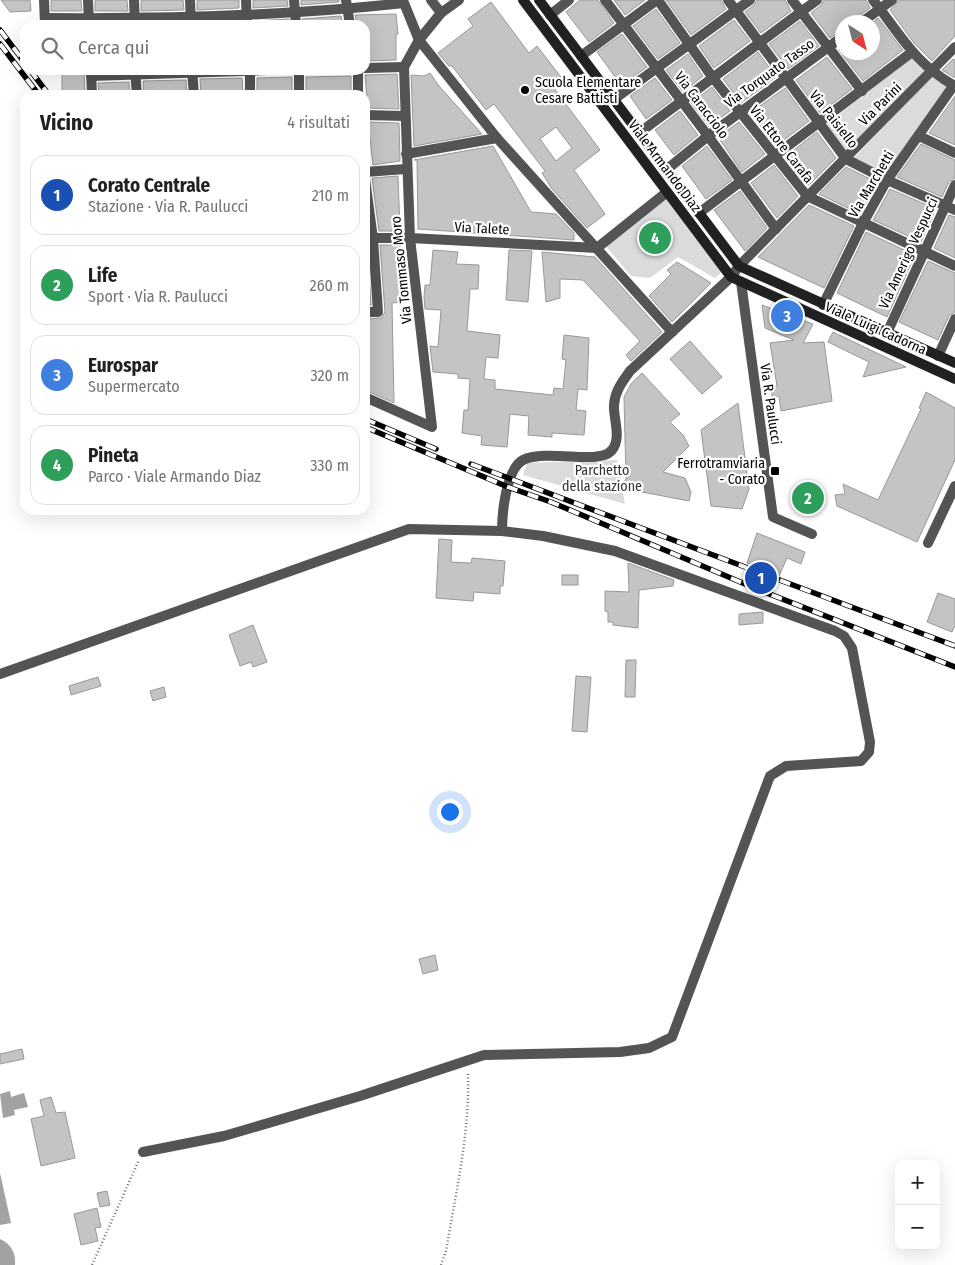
<!DOCTYPE html>
<html lang="it">
<meta charset="utf-8">
<style>
:root{--surface:#fff;--page:#f6f6f6;--text:#202124;--muted:#757577;--line:#e0e0e0;--accent:#2563eb}
body{margin:0;font-family:"Fira Sans Condensed",sans-serif;background:var(--page);color:var(--text)}
.controls{position:absolute;right:15px;bottom:15px;display:grid;overflow:hidden;border-radius:10px;box-shadow:0 5px 20px #0002}
.controls button{width:45px;height:45px;display:grid;place-items:center;padding:0;border:0;border-bottom:1px solid var(--line);background:var(--surface);color:var(--text);font:25px sans-serif}
.compass{position:absolute;left:835px;top:15px;width:45px;height:45px;border-radius:50%;background:var(--surface);box-shadow:0 5px 20px #0002;rotate:144deg}
.you{position:absolute;left:449px;top:811px;width:18px;height:18px;margin:-12px;border:4px solid #fff;border-radius:50%;background:#1a73e8;box-shadow:0 0 0 8px #1a73e833}
.badge{display:grid;place-items:center;width:32px;height:32px;border-radius:50%;background:var(--accent);color:#fff;font-size:16px;font-weight:700}
.pin{position:absolute;translate:-50% -50%;border:2px solid #fff;box-shadow:0 1px 5px #0006}
.list{margin:0;padding:0;list-style:none}
h2{display:flex;justify-content:space-between;align-items:center;height:65px;margin:0;padding:0 20px;font-size:21px}
h2 small{font-size:16px;font-weight:400;color:var(--muted)}
.list li{display:grid;grid-template-columns:32px 1fr auto;gap:15px;align-items:center;box-sizing:border-box;height:80px;margin:0 10px 10px;padding:0 10px;border:1px solid var(--line);border-radius:15px}
.list b{display:block;font-size:19px;white-space:nowrap}
.list p{margin:0;font-size:16px;white-space:nowrap;color:var(--muted)}
.list em{font-size:16px;font-style:normal;color:var(--muted)}
.icon{flex:none;width:28px;height:28px;fill:none;stroke:currentColor;stroke-width:2;stroke-linecap:round;stroke-linejoin:round}
.map{position:relative;flex:none;width:955px;height:1265px;overflow:hidden}
.search{position:absolute;background:var(--surface);box-shadow:0 5px 20px #0002;left:20px;top:20px;width:350px;height:55px;display:flex;align-items:center;gap:12px;box-sizing:border-box;padding:0 18px;border-radius:15px;color:var(--muted);font-size:19px}
.panel{position:absolute;background:var(--surface);box-shadow:0 5px 20px #0002;left:20px;top:90px;width:350px;height:425px;border-radius:15px}
.map>svg:first-child{display:block}
</style>
<div class="map">
<svg width="955" height="1265" viewBox="0 0 955 1265">
<rect width="100%" height="100%" fill="#fff"/>
<!-- park -->
<g fill="#dbdbdb">
<path d="M912 57 927 72 846 153 826 125Z"/>
<path d="M931 77 949 87 887 176 854 158Z"/>
<path d="M666 197 723 271 715 278 678 257 650 278 631 276 605 245Z"/>
<path d="M617 460 625 504 523 475 527 463Z"/>
</g>
<!-- water -->
<g fill="#a2a2a2">
<path d="M10 1091 11 1097 24 1093 28 1107 14 1110 15 1115 3 1118 0 1094Z"/>
<path d="M0 1173 11 1223 0 1225Z"/>
<path d="M0 1239C11 1244 16 1253 15 1265H0Z"/>
</g>
<!-- building -->
<g fill="#c4c4c4" stroke="#989898" fill-rule="evenodd">
<path d="M1 0H30L31 11 10 12Z"/>
<path d="M51 0H81L82 11H51Z"/>
<path d="M95 0H127L128 11H95Z"/>
<path d="M141 0H183L184 10 141 11Z"/>
<path d="M197 0H239V8L197 10Z"/>
<path d="M253 0H287L288 6 253 8Z"/>
<path d="M301 0H339V2L301 5Z"/>
<path d="M580 0H598L614 23 589 42 566 12Z"/>
<path d="M614 0H645L625 15Z"/>
<path d="M666 0H721L726 9 691 35Z"/>
<path d="M757 0H785L791 11 761 33 745 12 754 5Z"/>
<path d="M824 0H866L870 8 858 17 855 22H842V30L830 38 811 13 821 5Z"/>
<path d="M899 0H955V36L932 61 914 43 890 10Z"/>
<path d="M491 2 529 53 537 46 564 81 554 88 600 150 574 170 605 214 587 228 552 189 542 173 545 171 494 104 486 110 452 66H449L438 53 473 26 468 19ZM556 127 572 148 556 161 540 139Z"/>
<path d="M656 9 680 43 658 59 633 26Z"/>
<path d="M396 14 398 34H396V60L365 61V25H357L355 15Z"/>
<path d="M341 16 343 25H303L302 19Z"/>
<path d="M878 18 903 50 863 81 838 49 842 45V52H872V23Z"/>
<path d="M289 19V25H254V21Z"/>
<path d="M734 20 750 41 714 68 699 46Z"/>
<path d="M800 21 819 46 788 69 769 44Z"/>
<path d="M622 34 647 67 621 85 597 52Z"/>
<path d="M758 52 776 77 741 103 723 79Z"/>
<path d="M688 54 703 76 683 92 666 70Z"/>
<path d="M827 57 852 89 820 113 796 80Z"/>
<path d="M953 59 955 60V78L942 70Z"/>
<path d="M62 70H84L85 95H65L62 91Z"/>
<path d="M430 73 439 86 482 134 414 146 411 75 424 76Z"/>
<path d="M397 74 399 109 368 108 365 75Z"/>
<path d="M351 76V95H306V77Z"/>
<path d="M292 77V95H257V78Z"/>
<path d="M242 78 243 95H201L200 79Z"/>
<path d="M655 78 672 100 646 119 630 96Z"/>
<path d="M186 80 187 95H144L143 81Z"/>
<path d="M129 82 130 95H99L98 83Z"/>
<path d="M712 87 730 111 709 126 691 103Z"/>
<path d="M785 88 809 121 776 146 750 113Z"/>
<path d="M955 96V145L929 133Z"/>
<path d="M680 111 698 135 674 155 655 130Z"/>
<path d="M368 122 399 123 400 161 373 165Z"/>
<path d="M739 122 765 154 742 172 718 137Z"/>
<path d="M817 132 836 158 808 186 785 157Z"/>
<path d="M921 144 955 160V178L949 182 942 197 897 177Z"/>
<path d="M493 146 531 212 556 214 574 233V240L418 229 417 160H414Z"/>
<path d="M707 146 732 180 706 199 682 166Z"/>
<path d="M774 165 798 196 777 218 751 183Z"/>
<path d="M846 167 878 183 860 214 819 194Z"/>
<path d="M398 176 400 231H379L372 178Z"/>
<path d="M890 189 936 209 921 242 873 220Z"/>
<path d="M740 191 767 228 745 251 714 210Z"/>
<path d="M809 205 854 226 824 288 758 257Z"/>
<path d="M949 215 955 217V258L934 248Z"/>
<path d="M866 232 915 255 887 317 837 293Z"/>
<path d="M365 245H367L371 305H365Z"/>
<path d="M380 245H400L401 302 392 303 394 403 365 390V319L381 318 385 312Z"/>
<path d="M433 250 458 252 456 264 479 265 478 289H470L467 331 500 335 498 358 486 357 484 379 495 380V389L553 395 554 388 563 389 566 360 562 359 564 335 589 338 587 390 578 389 576 410 586 411 584 435 552 433V437L528 435 529 416 510 414 507 447 481 445 482 436 462 433 464 410H468L470 379 458 378V374L433 372 430 346 438 347 441 310 425 309 424 297 425 285H430Z"/>
<path d="M509 250 532 251 528 302 506 300Z"/>
<path d="M542 252 595 257 662 332 631 361 626 355 640 341 583 280 560 279V298L546 302Z"/>
<path d="M928 261 955 273V312L949 316 938 340 899 322Z"/>
<path d="M677 262 711 283 672 322 649 296 671 274 667 270Z"/>
<path d="M762 305 813 324 803 343 824 342 832 401 781 411 779 396 772 397 771 387 777 386 770 343 794 340 765 328Z"/>
<path d="M833 332 906 367 863 377 869 362 828 342Z"/>
<path d="M690 341 722 377 702 394 670 359Z"/>
<path d="M642 373 680 414 670 422 683 435 689 446 663 472 685 478 691 492 689 501 632 490 624 482 626 479 624 397 631 384Z"/>
<path d="M926 392 955 408V460L917 542 837 506 835 495 845 494 843 484 878 500 921 409 919 408Z"/>
<path d="M738 403 749 489 742 509 711 506 701 430Z"/>
<path d="M757 533 805 552 801 564 787 558 779 576 747 563Z"/>
<path d="M439 539 452 540 451 562 471 563 472 558 505 561 503 586H500V594L474 592 473 601 436 598Z"/>
<path d="M628 563 674 580 673 586 639 590 638 628 613 625V622H608V612L605 611V591L629 592Z"/>
<rect x="562" y="575" width="16" height="10"/>
<path d="M938 593 955 599V625L952 632 927 622Z"/>
<path d="M763 612V623L739 625V614Z"/>
<path d="M253 625 267 662 253 667 251 662 240 666 229 635Z"/>
<path d="M626 660H636L635 697H625Z"/>
<path d="M576 676 591 677 587 732 572 731Z"/>
<path d="M98 677 101 686 71 695 69 686Z"/>
<path d="M164 687 166 697 153 701 150 691Z"/>
<path d="M435 955 438 970 423 974 419 959Z"/>
<path d="M22 1049 24 1059 0 1064V1054Z"/>
<path d="M51 1097 56 1113 65 1112 75 1158 41 1166 31 1119 44 1116 40 1100Z"/>
<path d="M107 1191 110 1205 100 1207 97 1193Z"/>
<path d="M97 1208 101 1227 95 1228 98 1241 81 1245 74 1214Z"/>
</g>
<g fill="none" stroke-linecap="round" stroke-linejoin="round">
<!-- path -->
<g stroke="#767676" stroke-width="2.5" stroke-dasharray="1 2.5" stroke-linecap="butt">
<path d="M92 1265 139 1160"/>
<path d="M441 1265 446 1251C456 1192 470 1132 468 1072"/>
</g>
<!-- minor -->
<g stroke="#545454" stroke-width="10">
<path d="M44 0 45 24"/>
<path d="M88 0 89 24"/>
<path d="M134 0 135 25"/>
<path d="M190 0 191 25"/>
<path d="M246 0 247 25"/>
<path d="M294 0 296 25"/>
<path d="M346 0 350 25"/>
<path d="M605 0 708 136 776 229"/>
<path d="M658 0 713 78 807 196 955 266"/>
<path d="M728 0 846 159 887 180 955 210"/>
<path d="M792 0 862 91"/>
<path d="M873 0C900 34 915 64 955 86"/>
<path d="M441 13 459 0"/>
<path d="M550 15 569 0"/>
<path d="M45 18C165 19 286 16 404 3L419 40 497 138 672 332"/>
<path d="M862 22 892 0"/>
<path d="M581 56 657 0"/>
<path d="M365 68 404 67"/>
<path d="M135 70 137 95"/>
<path d="M192 70 194 95"/>
<path d="M250 70V95"/>
<path d="M358 70V95"/>
<path d="M91 71 92 95"/>
<path d="M91 76 267 70"/>
<path d="M299 95V70"/>
<path d="M613 100 750 0"/>
<path d="M365 115 404 116"/>
<path d="M639 133 817 0"/>
<path d="M919 136 955 153"/>
<path d="M406 154 497 138"/>
<path d="M666 170 708 136 842 37"/>
<path d="M365 172 406 169"/>
<path d="M365 179 373 239 378 312H365"/>
<path d="M699 213 912 52"/>
<path d="M365 238H410L597 248 667 192"/>
<path d="M741 282 773 517 812 534"/>
<path d="M823 305 863 223 887 180 954 85"/>
<path d="M887 333 955 185"/>
<path d="M938 356 955 319"/>
<path d="M365 397 432 427 410 238 404 67 419 40 441 13 431 0"/>
<path d="M928 543 955 486"/>
<path d="M0 674 409 529 502 531"/>
<path d="M143 1152 224 1136 360 1096 484 1055 620 1052 649 1048 672 1037 770 776 786 766 861 761 869 752 870 742 852 648 844 636 835 631 615 551 543 536 502 531C502 514 506 469 523 460 539 452 574 458 592 457 600 456 607 456 612 450 622 438 613 418 614 405 615 391 622 382 630 371L731 277 739 266 955 47"/>
</g>
<!-- secondary -->
<g stroke="#212121" stroke-width="10">
<path d="M523 0 731 277 955 379"/>
<path d="M539 0 739 266 955 363"/>
</g>
<defs>
<g id="rail">
<path d="M0 30 25 63"/>
<path d="M0 44 39 95"/>
<path d="M30 70 49 95"/>
<path d="M365 419 436 449"/>
<path d="M365 427 508 487 551 502 757 589 955 667"/>
<path d="M471 464 955 646"/>
</g>
</defs>
<!-- rail casing -->
<use href="#rail" stroke="#000" stroke-width="5.5"/>
<!-- rail -->
<use href="#rail" stroke="#fff" stroke-width="4" stroke-dasharray="11" stroke-linecap="butt"/>
</g>
<!-- markers -->
<g fill="#000" stroke="#fff" stroke-width="2">
<circle cx="525" cy="90" r="5"/>
<rect x="770" y="466" width="10" height="10" rx="2.5"/>
</g>
<g text-anchor="middle" stroke-width="4.5" stroke-linejoin="round" paint-order="stroke">
<!-- street labels -->
<g font-size="14" fill="#000" stroke="#fff">
<text transform="translate(769 73) rotate(-36)" y="5">Via Torquato Tasso</text>
<text transform="translate(880 104) rotate(-45)" y="5">Via Parini</text>
<text transform="translate(702 105) rotate(53)" y="5">Via Caracciolo</text>
<text transform="translate(834 119) rotate(52)" y="5">Via Paisiello</text>
<text transform="translate(782 144) rotate(52)" y="5">Via Ettore Carafa</text>
<text transform="translate(665 166) rotate(53)" y="5">Viale Armando Diaz</text>
<text transform="translate(871 184) rotate(-59)" y="5">Via Marchetti</text>
<text transform="translate(482 228) rotate(3)" y="5">Via Talete</text>
<text transform="translate(908 253) rotate(-65)" y="5">Via Amerigo Vespucci</text>
<text transform="translate(401 270) rotate(-96)" y="5">Via Tommaso Moro</text>
<text transform="translate(876 328) rotate(24)" y="5">Viale Luigi Cadorna</text>
<text transform="translate(771 404) rotate(82)" y="5">Via R. Paulucci</text>
</g>
<!-- poi labels -->
<g font-size="14" fill="#000" stroke="#fff" text-anchor="start">
<text x="535" y="87">Scuola Elementare<tspan x="535" dy="16">Cesare Battisti</tspan></text>
<text x="765" y="468" text-anchor="end">Ferrotramviaria<tspan x="765" dy="16">- Corato</tspan></text>
</g>
<!-- park labels -->
<g font-size="14" fill="#323232" stroke="#fff">
<text x="602" y="475">Parchetto<tspan x="602" dy="16">della stazione</tspan></text>
</g>
</g>
</svg>
<div class="controls">
<button>+</button>
<button>−</button>
</div>
<svg class="compass" viewBox="-18 -18 36 36"><path d="M0-13l5 13h-10z" fill="#e53935"/><path d="M0 13l5-13h-10z" fill="#757577"/></svg>
<div class="you"></div>
<div class="pin badge" style="left:761px;top:578px;background:#1a4fb4">1</div>
<div class="pin badge" style="left:808px;top:498px;background:#2e9e5b">2</div>
<div class="pin badge" style="left:787px;top:316px;background:#3f7fe0">3</div>
<div class="pin badge" style="left:655px;top:238px;background:#2e9e5b">4</div>
<div class="search"><svg class="icon" aria-label="search" viewBox="0 0 24 24"><circle cx="10" cy="10" r="6"/><path d="M15 15l6 6"/></svg>Cerca qui</div>
<section class="panel">
<h2>Vicino<small>4 risultati</small></h2>
<ul class="list">
<li><span class="badge" style="background:#1a4fb4">1</span><div><b>Corato Centrale</b><p>Stazione · Via R. Paulucci</p></div><em>210 m</em></li>
<li><span class="badge" style="background:#2e9e5b">2</span><div><b>Life</b><p>Sport · Via R. Paulucci</p></div><em>260 m</em></li>
<li><span class="badge" style="background:#3f7fe0">3</span><div><b>Eurospar</b><p>Supermercato</p></div><em>320 m</em></li>
<li><span class="badge" style="background:#2e9e5b">4</span><div><b>Pineta</b><p>Parco · Viale Armando Diaz</p></div><em>330 m</em></li>
</ul>
</section>
</div>
